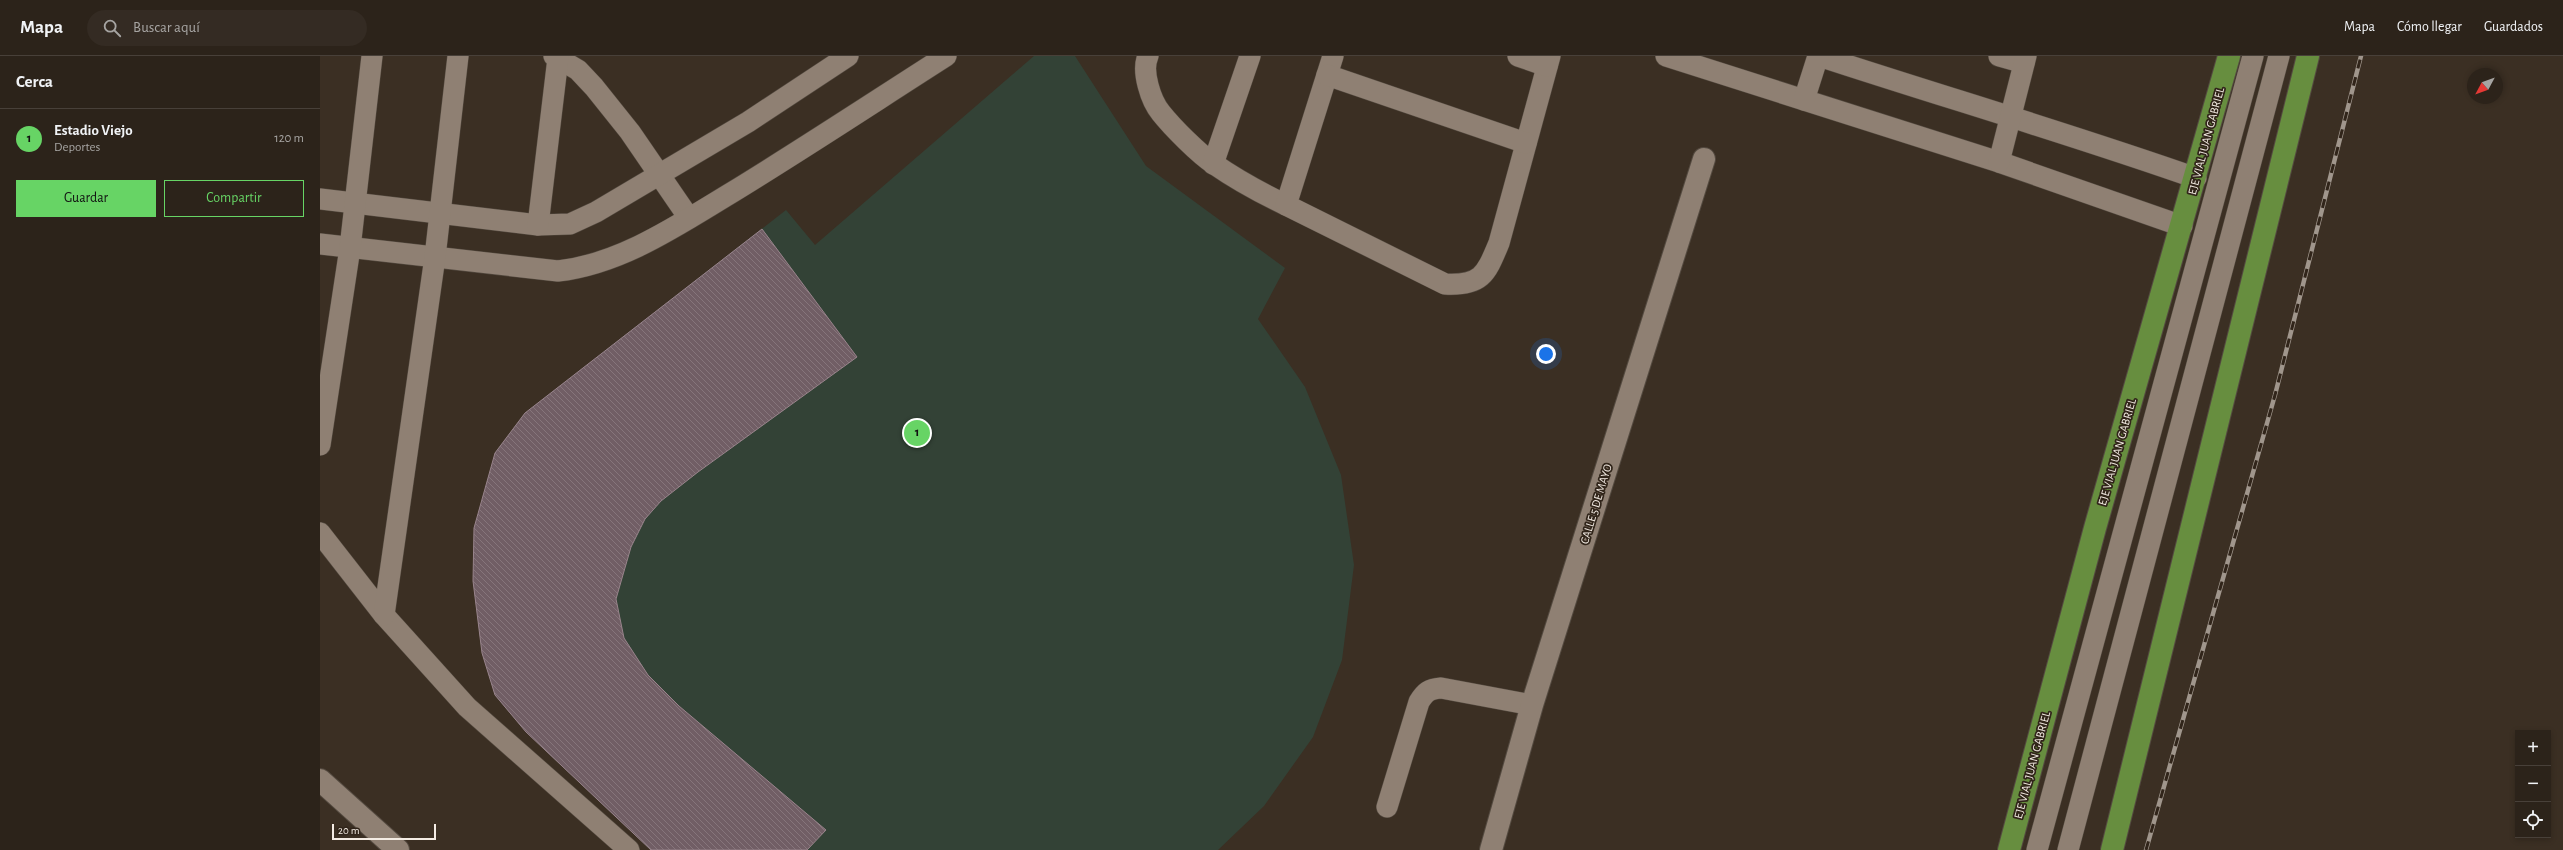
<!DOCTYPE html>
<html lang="es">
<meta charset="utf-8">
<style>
:root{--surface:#2c231a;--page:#342b23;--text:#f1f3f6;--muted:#a6a4a2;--line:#484039;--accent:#67d465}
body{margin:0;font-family:"Alegreya Sans",sans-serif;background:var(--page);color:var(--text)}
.controls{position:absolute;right:12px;bottom:12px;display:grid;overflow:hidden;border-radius:0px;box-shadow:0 2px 6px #0003}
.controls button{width:36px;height:36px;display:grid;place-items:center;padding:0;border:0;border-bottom:1px solid var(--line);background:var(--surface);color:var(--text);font:20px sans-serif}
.compass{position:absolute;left:2147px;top:12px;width:36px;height:36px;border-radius:50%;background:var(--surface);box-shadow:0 2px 6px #0003;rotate:229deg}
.scale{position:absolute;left:12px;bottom:10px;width:104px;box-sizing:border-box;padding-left:4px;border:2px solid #f4ece4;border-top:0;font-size:11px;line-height:14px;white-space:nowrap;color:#f4ece4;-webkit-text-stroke:3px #31251a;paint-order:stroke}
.you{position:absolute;left:1226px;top:298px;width:14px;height:14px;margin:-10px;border:3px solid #fff;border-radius:50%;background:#1a73e8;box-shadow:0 0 0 6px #1a73e833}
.badge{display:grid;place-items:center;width:26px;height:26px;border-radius:50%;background:var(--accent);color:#111;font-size:13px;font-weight:700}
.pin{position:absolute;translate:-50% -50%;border:2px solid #fff;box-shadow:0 1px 4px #0006}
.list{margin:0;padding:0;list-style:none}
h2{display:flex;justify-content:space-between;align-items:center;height:52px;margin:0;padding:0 16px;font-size:17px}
h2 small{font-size:13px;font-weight:400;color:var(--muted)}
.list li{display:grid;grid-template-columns:26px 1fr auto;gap:12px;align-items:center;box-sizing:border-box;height:60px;padding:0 16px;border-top:1px solid var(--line)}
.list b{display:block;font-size:15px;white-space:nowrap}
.list p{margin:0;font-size:13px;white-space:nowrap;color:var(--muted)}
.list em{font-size:13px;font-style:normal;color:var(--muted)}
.actions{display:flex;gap:8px;padding:12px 16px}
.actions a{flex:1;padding:9px 0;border:1px solid var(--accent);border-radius:0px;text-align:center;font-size:14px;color:var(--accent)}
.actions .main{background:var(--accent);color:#111}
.icon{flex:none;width:22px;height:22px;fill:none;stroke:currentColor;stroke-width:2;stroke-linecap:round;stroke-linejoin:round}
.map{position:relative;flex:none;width:2243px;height:794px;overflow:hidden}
header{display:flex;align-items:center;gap:24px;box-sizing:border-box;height:56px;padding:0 20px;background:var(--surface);border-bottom:1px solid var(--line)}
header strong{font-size:19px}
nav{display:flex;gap:22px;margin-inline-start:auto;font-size:14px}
.search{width:280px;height:36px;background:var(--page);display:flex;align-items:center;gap:10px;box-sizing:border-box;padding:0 14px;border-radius:22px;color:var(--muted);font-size:15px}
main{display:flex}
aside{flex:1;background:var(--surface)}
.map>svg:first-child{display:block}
</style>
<header>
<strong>Mapa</strong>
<div class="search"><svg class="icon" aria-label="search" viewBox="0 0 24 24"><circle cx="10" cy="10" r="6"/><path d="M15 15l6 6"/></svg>Buscar aquí</div>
<nav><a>Mapa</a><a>Cómo llegar</a><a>Guardados</a></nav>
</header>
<main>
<aside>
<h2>Cerca<small></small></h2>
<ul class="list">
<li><span class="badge">1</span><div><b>Estadio Viejo</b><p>Deportes</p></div><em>120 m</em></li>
</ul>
<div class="actions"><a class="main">Guardar</a><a>Compartir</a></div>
</aside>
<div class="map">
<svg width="2243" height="794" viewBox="0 0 2243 794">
<defs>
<pattern id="building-back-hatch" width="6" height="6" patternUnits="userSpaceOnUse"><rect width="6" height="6" fill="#715e65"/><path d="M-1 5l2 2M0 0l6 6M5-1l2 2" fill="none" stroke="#86757b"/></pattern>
</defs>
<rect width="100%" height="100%" fill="#3b2f23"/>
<!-- park -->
<path fill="#334236" d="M714 0H755L826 110 965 212 938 263 985 331 1021 419 1034 509 1022 604 993 681 944 750 898 794H331L206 676 175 639 162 597 153 525 154 472 175 397 205 357 466 154 495 189Z"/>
<!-- building -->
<path fill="url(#building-back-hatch)" stroke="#99848c" d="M442 173 537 301 378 416 341 445 325 463 311 491 296 543 304 582 328 619 359 650 506 774 487 794H331L206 676 175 639 162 597 153 525 154 472 175 397 205 357Z"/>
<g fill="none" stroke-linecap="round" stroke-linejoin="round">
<defs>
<g id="service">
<path d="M234 0 258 14 274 31 310 76 369 162"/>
<path d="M828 0C821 15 831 45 841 57 853 72 879 98 894 108 917 124 941 137 966 149"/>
<path d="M1013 0 966 149 1125 228C1162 230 1166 218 1179 187L1230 0"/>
<path d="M1198 0 1227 10"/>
<path d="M1346 0 1679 106 1862 170"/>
<path d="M1499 0C1624 41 1751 78 1876 122"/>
<path d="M1679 0 1704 7"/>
<path d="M1007 19 1206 87"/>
<path d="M1484 44 1498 0"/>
<path d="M1679 106 1706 0"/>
<path d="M893 108 930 0"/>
<path d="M0 143 218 169 250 168 276 156 428 66 528 0"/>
<path d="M218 169 238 2"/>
<path d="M0 188 238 215C301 208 358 169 411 137 483 93 554 46 626 0"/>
<path d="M0 389 30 192 52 0"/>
<path d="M0 477 64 559 147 651 309 794"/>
<path d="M64 559 115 201 138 0"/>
<path d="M1067 751 1099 646C1105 636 1109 633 1121 632L1212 649"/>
<path d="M1717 794 1933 0"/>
<path d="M1748 794 1959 0"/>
</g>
<g id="minor">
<path d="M0 724 78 794"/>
<path d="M1171 794 1212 649 1384 103"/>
</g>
<g id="primary">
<path d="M1689 794 1775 472 1909 0"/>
<path d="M1792 794 1988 0"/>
</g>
</defs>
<!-- service casing -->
<use href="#service" stroke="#544a40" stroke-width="22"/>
<!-- minor casing -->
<use href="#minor" stroke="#544a40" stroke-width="24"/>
<!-- primary casing -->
<use href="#primary" stroke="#544a40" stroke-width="24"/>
<!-- service -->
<use href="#service" stroke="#8f8073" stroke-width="21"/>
<!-- minor -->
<use href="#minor" stroke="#8f8073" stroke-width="22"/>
<!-- primary -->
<use href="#primary" stroke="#678e3f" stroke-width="22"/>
<defs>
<path id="rail" d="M1826 794 1955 339 2041 0"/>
</defs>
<!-- rail casing -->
<use href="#rail" stroke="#a0968c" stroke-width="4.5"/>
<!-- rail -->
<use href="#rail" stroke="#31251a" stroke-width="3" stroke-dasharray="9" stroke-linecap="butt"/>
</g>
<g text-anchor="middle" stroke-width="3.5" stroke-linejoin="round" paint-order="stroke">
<!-- street labels -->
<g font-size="12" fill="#f4ece4" stroke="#31251a">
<text transform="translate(1886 85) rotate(-75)" y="4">EJE VIAL JUAN GABRIEL</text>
<text transform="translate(1797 396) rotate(-74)" y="4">EJE VIAL JUAN GABRIEL</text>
<text transform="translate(1276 448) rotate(-73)" y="4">CALLE 5 DE MAYO</text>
<text transform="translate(1712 709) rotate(-75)" y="4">EJE VIAL JUAN GABRIEL</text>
</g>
</g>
</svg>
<div class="controls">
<button>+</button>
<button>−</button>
<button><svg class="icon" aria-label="locate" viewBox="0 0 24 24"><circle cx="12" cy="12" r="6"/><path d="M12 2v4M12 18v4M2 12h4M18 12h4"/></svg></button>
</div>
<svg class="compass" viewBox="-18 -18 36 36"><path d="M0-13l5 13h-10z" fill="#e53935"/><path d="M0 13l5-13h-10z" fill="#a6a4a2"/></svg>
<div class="scale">20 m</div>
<div class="you"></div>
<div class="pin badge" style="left:597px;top:377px">1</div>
</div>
</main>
